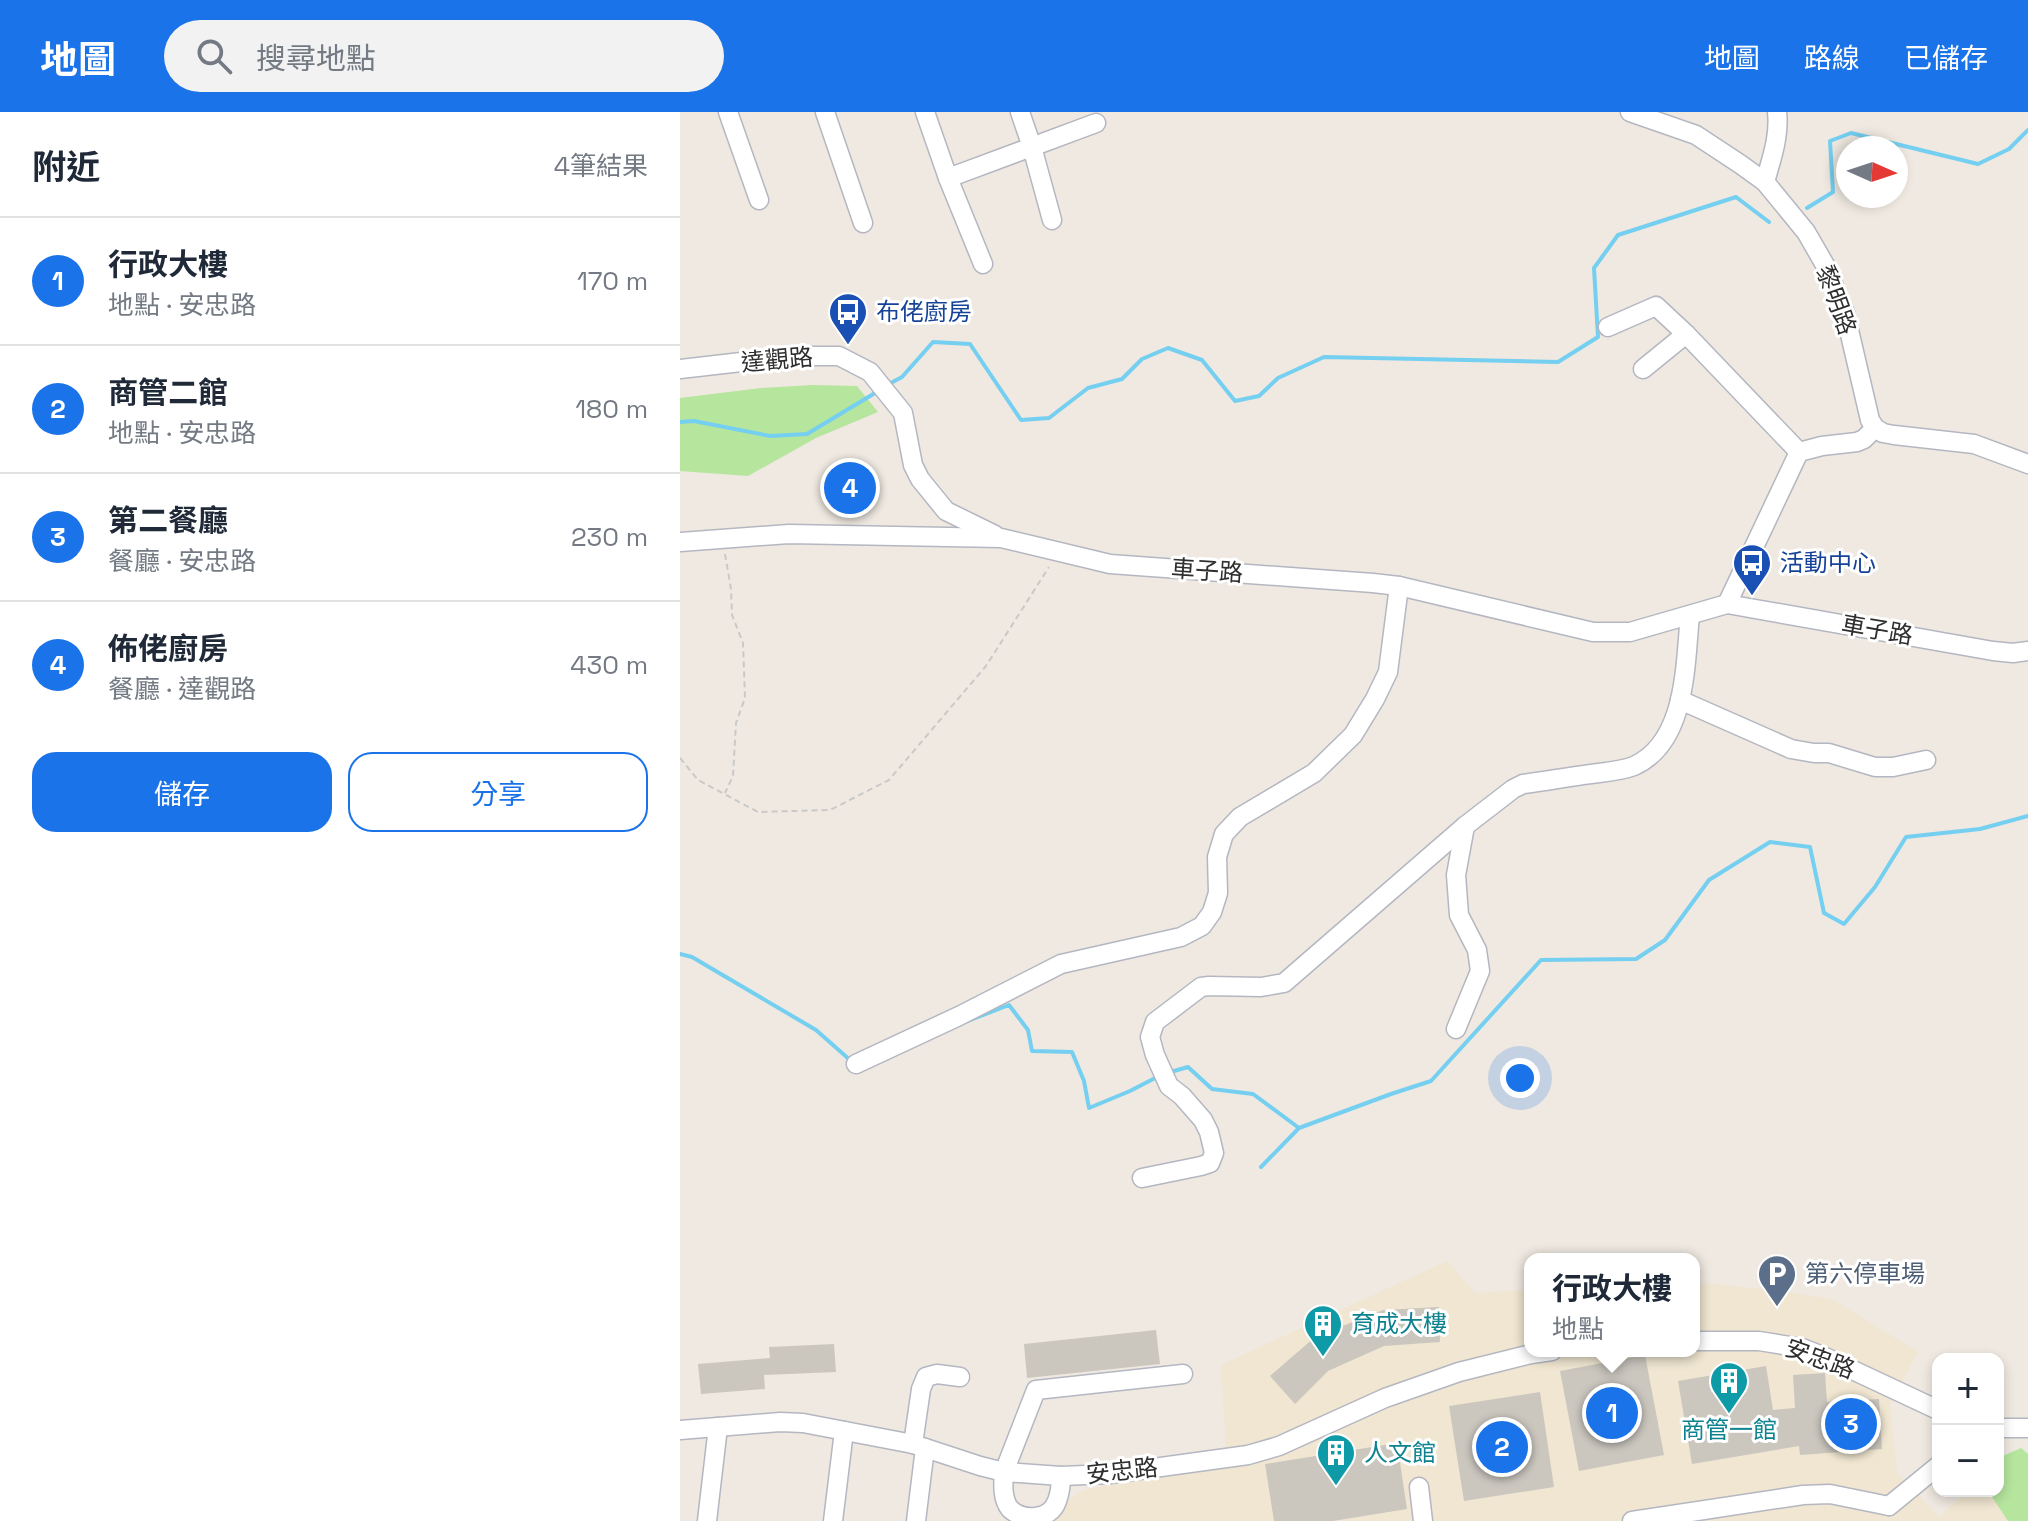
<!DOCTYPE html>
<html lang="zh-TW">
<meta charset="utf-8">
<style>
:root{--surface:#fff;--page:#f2f2f3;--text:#1f2937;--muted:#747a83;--line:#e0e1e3;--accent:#1a73e8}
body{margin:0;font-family:"Space Grotesk","Noto Sans TC",sans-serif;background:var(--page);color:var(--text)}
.controls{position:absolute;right:24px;bottom:24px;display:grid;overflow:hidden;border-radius:16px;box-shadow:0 4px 12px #0003}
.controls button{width:72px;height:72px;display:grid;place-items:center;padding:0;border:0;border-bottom:2px solid var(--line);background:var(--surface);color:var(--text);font:40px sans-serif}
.compass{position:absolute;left:1156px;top:24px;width:72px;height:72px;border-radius:50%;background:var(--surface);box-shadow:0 4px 12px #0003;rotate:93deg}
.you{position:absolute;left:840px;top:966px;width:28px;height:28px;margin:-20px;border:6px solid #fff;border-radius:50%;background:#1a73e8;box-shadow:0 0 0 12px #1a73e833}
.badge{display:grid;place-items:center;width:52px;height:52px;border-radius:50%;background:var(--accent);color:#fff;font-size:26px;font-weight:700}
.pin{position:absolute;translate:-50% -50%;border:4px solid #fff;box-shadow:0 2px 8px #0006}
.popup{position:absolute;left:844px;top:1141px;width:176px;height:104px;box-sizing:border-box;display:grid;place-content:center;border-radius:16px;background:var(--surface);filter:drop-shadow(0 2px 6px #0005);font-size:26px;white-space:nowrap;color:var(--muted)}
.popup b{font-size:30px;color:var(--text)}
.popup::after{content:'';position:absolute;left:50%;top:100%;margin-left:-16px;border:16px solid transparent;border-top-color:var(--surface)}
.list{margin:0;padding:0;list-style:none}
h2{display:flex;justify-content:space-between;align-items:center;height:104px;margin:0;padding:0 32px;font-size:34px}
h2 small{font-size:26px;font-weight:400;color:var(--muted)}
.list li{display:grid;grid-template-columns:52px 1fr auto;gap:24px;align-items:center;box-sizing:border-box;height:128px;padding:0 32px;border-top:2px solid var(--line)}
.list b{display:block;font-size:30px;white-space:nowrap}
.list p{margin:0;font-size:26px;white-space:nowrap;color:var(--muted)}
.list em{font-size:26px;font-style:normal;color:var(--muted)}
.actions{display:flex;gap:16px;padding:24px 32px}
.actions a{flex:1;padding:18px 0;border:2px solid var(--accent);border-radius:24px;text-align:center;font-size:28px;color:var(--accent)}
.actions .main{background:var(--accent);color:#fff}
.icon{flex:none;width:44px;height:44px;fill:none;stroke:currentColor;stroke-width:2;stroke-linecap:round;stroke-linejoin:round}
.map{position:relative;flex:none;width:1348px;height:1409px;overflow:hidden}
header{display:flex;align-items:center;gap:48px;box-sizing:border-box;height:112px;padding:0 40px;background:var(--accent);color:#fff}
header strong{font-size:38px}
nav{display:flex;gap:44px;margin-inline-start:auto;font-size:28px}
.search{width:560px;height:72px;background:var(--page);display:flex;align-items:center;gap:20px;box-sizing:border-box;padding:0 28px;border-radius:44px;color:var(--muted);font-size:30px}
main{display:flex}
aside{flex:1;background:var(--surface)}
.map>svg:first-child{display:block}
</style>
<header>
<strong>地圖</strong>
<div class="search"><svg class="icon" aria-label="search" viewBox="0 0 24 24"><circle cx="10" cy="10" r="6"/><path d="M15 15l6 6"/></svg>搜尋地點</div>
<nav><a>地圖</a><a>路線</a><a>已儲存</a></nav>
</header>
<main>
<aside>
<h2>附近<small>4筆結果</small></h2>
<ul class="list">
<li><span class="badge">1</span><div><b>行政大樓</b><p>地點 · 安忠路</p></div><em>170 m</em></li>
<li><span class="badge">2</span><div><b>商管二館</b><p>地點 · 安忠路</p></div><em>180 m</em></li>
<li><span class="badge">3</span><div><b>第二餐廳</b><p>餐廳 · 安忠路</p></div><em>230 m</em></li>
<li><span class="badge">4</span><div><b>佈佬廚房</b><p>餐廳 · 達觀路</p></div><em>430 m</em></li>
</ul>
<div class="actions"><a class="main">儲存</a><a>分享</a></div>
</aside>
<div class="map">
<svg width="1348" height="1409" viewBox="0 0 1348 1409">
<rect width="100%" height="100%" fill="#efe9e1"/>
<!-- education -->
<path fill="#f0e6d1" d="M767 1149 795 1181 850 1178V1239H1014V1170L1101 1179 1152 1187 1238 1240 1210 1292 1217 1361 1259 1405 1287 1379H1308L1328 1409H375L386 1390 404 1378 481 1361 547 1352 541 1253Z"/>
<!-- green -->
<g fill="#b6e59e">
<path d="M132 273 177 274 198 300 136 326 68 364 0 359V286L81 276Z"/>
<path d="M1341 1336 1348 1342V1409H1328L1308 1379H1318V1346Z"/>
</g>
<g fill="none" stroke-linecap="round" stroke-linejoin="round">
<!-- stream -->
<g stroke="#75cff0" stroke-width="4">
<path d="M1127 96 1153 80 1150 29 1171 21 1298 52 1329 37 1348 18"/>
<path d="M207 273 222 265 253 230 290 232 341 308 369 306 408 276 442 267 462 247 488 236 522 248 555 289 579 284 598 266 644 245 878 250 918 225 914 156 938 123 1056 85 1089 110"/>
<path d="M0 310 14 309 90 324 127 322 200 278"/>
<path d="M0 842 12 845 136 918 170 948"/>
<path d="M285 910 329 893 348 918 352 939 392 940 404 969 409 996 450 979 479 964"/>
<path d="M487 961 508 955 532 977 573 982 619 1016 711 982 751 969 861 848 956 847 985 828 1029 768 1090 730 1130 735 1144 801 1164 812 1195 775 1226 725 1300 717 1348 704"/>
<path d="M581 1055 618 1017"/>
</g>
</g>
<!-- building -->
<g fill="#cbc7bf">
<path d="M759 1195 760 1230 704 1234 648 1259 615 1292 590 1264 635 1225 703 1198Z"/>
<path d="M476 1218 480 1252 347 1266 344 1232Z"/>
<path d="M154 1232 156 1260 84 1263 85 1277 21 1282 18 1252 90 1246 89 1235Z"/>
<path d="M965 1243 984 1343 899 1359 880 1259Z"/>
<path d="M1086 1254 1093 1298 1115 1296 1113 1263 1145 1261 1147 1290 1199 1287 1202 1337 1120 1343 1119 1334 1012 1352 998 1269Z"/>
<path d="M860 1280 874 1375 784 1389 769 1294Z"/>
<path d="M717 1331 727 1397 653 1409H594L585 1352Z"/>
</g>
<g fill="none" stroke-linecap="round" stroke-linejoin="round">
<defs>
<g id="minor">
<path d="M48 0 79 88"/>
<path d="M145 0 183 111"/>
<path d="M245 0 268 66 303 152"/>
<path d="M340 0 352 35 372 108"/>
<path d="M950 0 1016 23 1060 52 1085 70 1126 120 1145 153 1165 201 1190 308 1195 316 1203 321 1214 323 1294 332 1348 352"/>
<path d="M268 66 416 11"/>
<path d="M1085 70C1091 48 1100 24 1097 0"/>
<path d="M928 215 976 194 1006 222 1119 340"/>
<path d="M0 257 113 244H159L190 260 223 301 233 353 240 367 266 399 315 423"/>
<path d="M963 257 1006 222"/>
<path d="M0 430 109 422 321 426 430 452 693 471 719 474 913 520H950L1047 492 1313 539 1333 541 1348 539"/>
<path d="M1047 492 1119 340 1142 334 1177 330 1184 327 1195 316"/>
<path d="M1000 588 1111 637 1134 641H1149L1195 655H1213L1246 648"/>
<path d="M776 917 800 859 797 838 779 803 776 763 785 714"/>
<path d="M176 952 279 904 381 852 501 825 522 814 532 800 538 781 537 745 544 722 560 705 634 661 673 623 695 587 708 560 719 474"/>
<path d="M462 1066 521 1054 530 1051 534 1041 529 1020 523 1008 502 984 489 974 475 943 470 925 475 910 521 875 529 874 581 875 604 871 785 714 833 677 843 672C866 669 888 665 911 662 925 660 941 659 954 654 1007 630 1005 552 1010 503"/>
<path d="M1014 1229H1079L1122 1236 1145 1245 1258 1298"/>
<path d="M1318 1316H1348"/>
<path d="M0 1318 100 1310 123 1311 233 1332 300 1354 324 1360 381 1364 430 1362 568 1343 599 1334 705 1286 779 1260 851 1242 872 1239"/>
<path d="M233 1332 241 1277 246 1265 257 1262 280 1265"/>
<path d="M381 1364C381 1372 380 1381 377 1389 370 1409 343 1409 330 1397 322 1387 323 1372 324 1360L356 1278 503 1262"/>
<path d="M739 1375 743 1409"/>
<path d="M1209 1394 1258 1354"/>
<path d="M27 1409 38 1315"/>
<path d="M153 1409 164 1319"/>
<path d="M236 1409 245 1336"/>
<path d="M952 1409 1123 1383 1150 1382 1209 1394"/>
</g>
</defs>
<!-- minor casing -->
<use href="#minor" stroke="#b4b7c1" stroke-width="21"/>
<!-- path -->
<g stroke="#c9c9c9" stroke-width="2" stroke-dasharray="6 4" stroke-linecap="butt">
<path d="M45 442 51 477 52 503 63 531 65 586 56 611 53 664 45 681"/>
<path d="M0 646 18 668 78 700 150 698 209 668 306 554 369 455"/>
</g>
<!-- minor -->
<use href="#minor" stroke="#fff" stroke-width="18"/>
</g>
<!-- icons -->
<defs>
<symbol id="bus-pin" viewBox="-11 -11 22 30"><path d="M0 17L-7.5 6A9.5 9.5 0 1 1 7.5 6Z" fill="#1a4fb4" stroke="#fff"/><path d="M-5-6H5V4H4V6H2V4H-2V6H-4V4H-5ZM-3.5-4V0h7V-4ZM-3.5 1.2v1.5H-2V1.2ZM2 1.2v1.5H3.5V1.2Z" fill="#fff"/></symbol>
<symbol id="parking-pin" viewBox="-11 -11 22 30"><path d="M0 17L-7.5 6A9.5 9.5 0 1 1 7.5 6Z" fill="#5c6f8a" stroke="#fff"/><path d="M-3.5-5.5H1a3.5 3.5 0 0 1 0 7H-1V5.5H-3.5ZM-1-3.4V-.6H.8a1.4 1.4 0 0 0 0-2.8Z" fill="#fff"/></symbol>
<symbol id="building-pin" viewBox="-11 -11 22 30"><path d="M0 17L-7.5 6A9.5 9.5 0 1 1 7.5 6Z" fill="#0f9aa8" stroke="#fff"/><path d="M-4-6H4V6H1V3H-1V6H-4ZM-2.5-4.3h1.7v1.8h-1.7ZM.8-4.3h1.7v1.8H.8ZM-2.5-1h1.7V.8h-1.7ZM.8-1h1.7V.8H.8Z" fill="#fff"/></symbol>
</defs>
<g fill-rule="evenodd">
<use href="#bus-pin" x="146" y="178" width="44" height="60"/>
<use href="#bus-pin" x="1050" y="429" width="44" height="60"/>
<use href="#parking-pin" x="1075" y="1140" width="44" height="60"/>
<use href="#building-pin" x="621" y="1190" width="44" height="60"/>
<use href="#building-pin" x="1027" y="1247" width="44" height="60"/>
<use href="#building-pin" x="634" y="1319" width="44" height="60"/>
</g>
<g text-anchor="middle" stroke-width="6" stroke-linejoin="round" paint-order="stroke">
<!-- street labels -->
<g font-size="24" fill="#2e2e2e" stroke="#fff">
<text transform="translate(1156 188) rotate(70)" y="8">黎明路</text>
<text transform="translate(97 248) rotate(-5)" y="8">達觀路</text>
<text transform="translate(527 459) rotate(4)" y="8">車子路</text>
<text transform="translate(1197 518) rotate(10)" y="8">車子路</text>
<text transform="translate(1140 1247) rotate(20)" y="8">安忠路</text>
<text transform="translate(442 1359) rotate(-6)" y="8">安忠路</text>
</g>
<!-- transit labels -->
<g font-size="24" fill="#164399" stroke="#fff" text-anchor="start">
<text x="196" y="208">布佬廚房</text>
<text x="1100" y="459">活動中心</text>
</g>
<!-- service labels -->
<g font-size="24" fill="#4e5e75" stroke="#fff" text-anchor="start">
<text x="1125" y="1170">第六停車場</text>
</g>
<!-- culture labels -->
<g font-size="24" fill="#0d838f" stroke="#fff" text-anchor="start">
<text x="671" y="1220">育成大樓</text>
<text x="1049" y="1326" text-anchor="middle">商管一館</text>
<text x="684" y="1349">人文館</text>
</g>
</g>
</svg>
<div class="controls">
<button>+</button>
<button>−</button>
</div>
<svg class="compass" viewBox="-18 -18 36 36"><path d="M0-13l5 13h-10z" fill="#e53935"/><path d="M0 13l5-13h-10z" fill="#747a83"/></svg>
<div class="you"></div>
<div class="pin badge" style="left:932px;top:1301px">1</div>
<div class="popup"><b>行政大樓</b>地點</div>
<div class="pin badge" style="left:822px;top:1335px">2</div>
<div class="pin badge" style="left:1171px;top:1312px">3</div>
<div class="pin badge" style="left:170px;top:376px">4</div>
</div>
</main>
